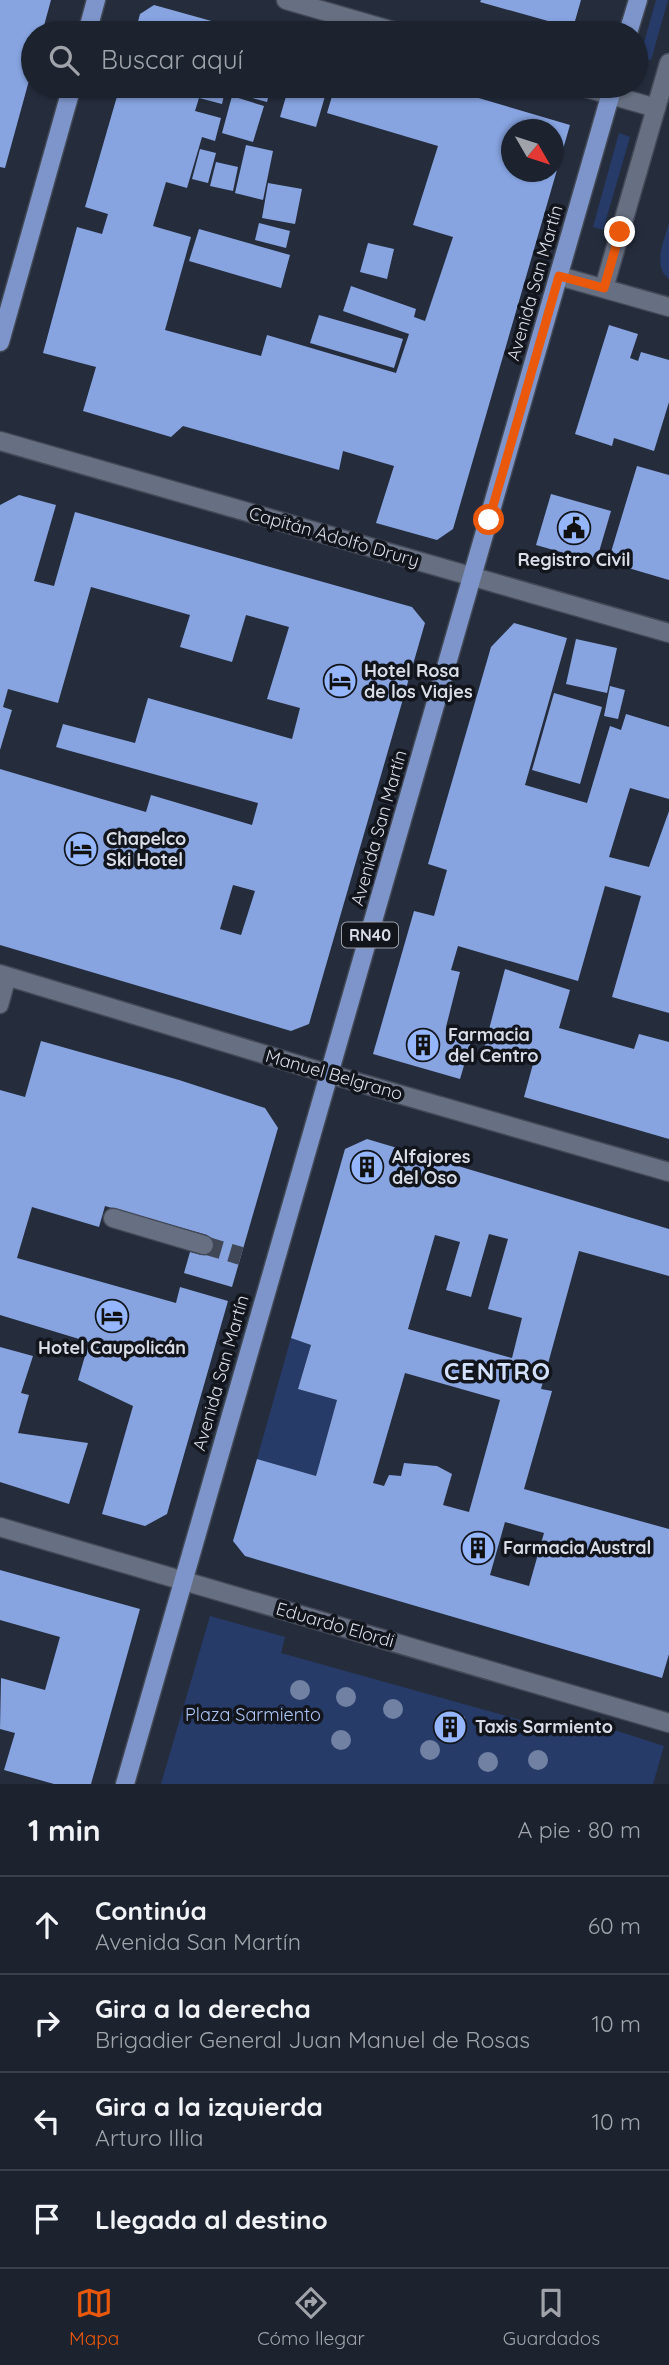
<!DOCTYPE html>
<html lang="es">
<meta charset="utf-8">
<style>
:root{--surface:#1c222e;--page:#292f3a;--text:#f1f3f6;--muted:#a0a4aa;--line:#3a3f4a;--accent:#ea580c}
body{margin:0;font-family:Quicksand,sans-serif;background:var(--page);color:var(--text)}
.compass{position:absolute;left:501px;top:119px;width:63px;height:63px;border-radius:50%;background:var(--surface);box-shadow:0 2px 5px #0004;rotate:129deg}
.stop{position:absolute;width:21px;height:21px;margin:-16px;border:5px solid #ea580c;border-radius:50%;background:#fff}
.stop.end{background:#ea580c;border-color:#fff;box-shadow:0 2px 7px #0008}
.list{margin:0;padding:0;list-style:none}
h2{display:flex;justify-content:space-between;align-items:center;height:91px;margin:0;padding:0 28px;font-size:30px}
h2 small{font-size:23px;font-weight:400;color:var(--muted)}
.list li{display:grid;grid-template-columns:46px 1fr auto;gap:21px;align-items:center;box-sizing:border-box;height:98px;padding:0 28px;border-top:2px solid var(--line)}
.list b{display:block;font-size:26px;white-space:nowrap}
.list p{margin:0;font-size:23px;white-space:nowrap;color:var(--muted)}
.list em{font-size:23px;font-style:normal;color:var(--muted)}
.icon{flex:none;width:38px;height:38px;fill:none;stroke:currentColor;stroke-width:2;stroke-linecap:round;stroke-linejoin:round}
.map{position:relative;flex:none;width:669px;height:1784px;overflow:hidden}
.search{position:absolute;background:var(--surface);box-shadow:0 2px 5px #0004;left:21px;right:21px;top:21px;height:77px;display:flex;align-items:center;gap:18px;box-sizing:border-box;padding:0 24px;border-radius:38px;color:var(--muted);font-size:26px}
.sheet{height:483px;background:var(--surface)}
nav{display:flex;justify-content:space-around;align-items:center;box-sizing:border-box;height:98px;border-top:2px solid var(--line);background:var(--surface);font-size:19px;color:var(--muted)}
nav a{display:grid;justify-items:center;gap:4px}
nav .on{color:var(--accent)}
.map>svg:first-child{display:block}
</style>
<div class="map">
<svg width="669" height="1784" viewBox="0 0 669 1784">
<rect width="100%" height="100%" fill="#252d3d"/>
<!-- green -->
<g fill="#273b69">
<path d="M656 0H668L651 60 640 57Z"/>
<path d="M619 133 630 137 603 230 593 227Z"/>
<path d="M669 223V279C652 266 664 241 669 223Z"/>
<path d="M291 1338 311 1345 298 1389 337 1400 316 1476 257 1459Z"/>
<path d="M210 1616 285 1637 281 1653 578 1736 583 1720 664 1746 653 1784H161Z"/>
</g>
<!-- building -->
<g fill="#87a4e1" fill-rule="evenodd">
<path d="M0 0H51L42 33H33V66L5 168 0 167Z"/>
<path d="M481 0H581L573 28 480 2Z"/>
<path d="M154 5 233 27 252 33H135L140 14Z"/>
<path d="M120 86H271L267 102 225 91 222 104 199 98 195 111 221 118 215 141 202 137 187 188 166 182 153 226 191 237 165 330 261 356 267 335 396 373 409 334 343 311 351 286 416 309 414 317 425 321 453 237 413 225 438 146 327 113 335 86H438L570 125 453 529 437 540 376 523 394 466 343 451 339 470 183 426 171 437 83 411 96 367 43 353 77 227 102 234 108 214 85 207ZM512 130H554V172H512Z"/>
<path d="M289 86H328L316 127 280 117Z"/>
<path d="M232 96 264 106 253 142 222 133Z"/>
<path d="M246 145 273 151 263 200 235 193Z"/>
<path d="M200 149 216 153 208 183 192 179Z"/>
<path d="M216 162 238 167 233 191 210 186Z"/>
<path d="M268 183 302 189 295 224 262 218Z"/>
<path d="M259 223 290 231 286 248 255 240Z"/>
<path d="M199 229 290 255 281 288 189 261Z"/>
<path d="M368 243 394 249 387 279 360 272Z"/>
<path d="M319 315 403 339 394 368 310 343Z"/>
<path d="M609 325 638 334 630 358 638 361 641 352 669 360V402L654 451 614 438 612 446 575 434Z"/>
<path d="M637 466 669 475V580L608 562Z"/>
<path d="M551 494 611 511 596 562 536 545Z"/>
<path d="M19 495 56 505 34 581 54 586 75 512 412 607 425 623 309 1024 291 1031 0 945V769L146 812 151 795 252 825 258 803 56 747 63 724 135 743 148 698 292 739 300 708 267 699 289 627 246 615 232 662 180 647 190 615 91 587 58 703 8 689 3 707 12 710 0 750V505ZM233 885 255 891 241 935 220 929Z"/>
<path d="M514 623 567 638 525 785 587 803 610 726 621 730 626 714 669 727V799L630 788 609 857 649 867 669 811V1013L612 997 641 896 605 886 578 981 458 946 451 970 460 972 446 1027 473 1035 460 1079 373 1054 414 911 434 916 447 870 428 864 491 647Z"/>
<path d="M576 639 617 648 607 693 566 684Z"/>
<path d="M610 686 625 690 618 719 604 716Z"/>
<path d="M554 693 602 707 580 784 532 770Z"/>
<path d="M505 969 570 990 559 1028 634 1049 639 1034 669 1042V1139L524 1097 533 1064 483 1052Z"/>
<path d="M41 1041 179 1080 265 1108 278 1128 232 1287 184 1273 190 1252 201 1255 207 1235 105 1206 99 1227 32 1207 17 1258 176 1303 180 1287 228 1301 167 1514 145 1526 102 1514 133 1406 78 1380 89 1342 0 1315V1090L25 1097Z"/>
<path d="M367 1139 669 1229V1276L579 1251 541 1389 552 1391 524 1489 669 1529V1654L662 1678 245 1556 233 1541 257 1459 316 1476 337 1400 298 1389 311 1345 291 1338 345 1149ZM489 1234 508 1239 488 1309 522 1318 512 1358 408 1329 435 1235 460 1242 446 1290 471 1297ZM405 1373 500 1400 469 1512 443 1505 452 1474 437 1466 404 1463 401 1476 389 1475 384 1486 373 1483ZM505 1522 544 1533 529 1586 490 1575Z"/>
<path d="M0 1347 33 1356 21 1393 29 1395 18 1433 88 1443 69 1504 0 1482Z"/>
<path d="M0 1570 140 1609 91 1784H54L4 1770 15 1733 0 1729 1 1678 45 1690 60 1637 0 1620Z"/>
<path d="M442 1712 465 1717 458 1742 436 1736Z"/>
</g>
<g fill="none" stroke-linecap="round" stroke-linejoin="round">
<!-- street-tunnel -->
<path stroke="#404756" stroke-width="18" stroke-dasharray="18 9" stroke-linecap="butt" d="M204 1245 241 1256"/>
<defs>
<path id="lane" d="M0 1005 8 976"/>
<g id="street">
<path d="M286 0 400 33"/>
<path d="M579 86 656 108"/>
<path d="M559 276 669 307"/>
<path d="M604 288 669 63"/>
<path d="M0 441 669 633"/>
<path d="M0 974 329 1074 669 1172"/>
<path d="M113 1218 204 1245"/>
<path d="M0 1527 184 1581"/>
</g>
<path id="secondary" d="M184 1581 669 1723"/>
<g id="primary">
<path d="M87 33 96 0"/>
<path d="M628 33 638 0"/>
<path d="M0 342 72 86"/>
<path d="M125 1784 613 86"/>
</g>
</defs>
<!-- lane casing -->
<use href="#lane" stroke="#434956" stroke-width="19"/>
<!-- street casing -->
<use href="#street" stroke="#434956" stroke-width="21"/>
<!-- secondary casing -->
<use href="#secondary" stroke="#434956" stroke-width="21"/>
<!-- primary casing -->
<use href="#primary" stroke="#434956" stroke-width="21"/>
<!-- lane -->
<use href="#lane" stroke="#677082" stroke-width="16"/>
<!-- street -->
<use href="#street" stroke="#677082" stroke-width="18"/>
<!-- secondary -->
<use href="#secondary" stroke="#677082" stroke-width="18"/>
<!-- primary -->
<use href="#primary" stroke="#7d95ca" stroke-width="18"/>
</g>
<!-- trees -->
<g fill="#7081a3">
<circle cx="300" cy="1690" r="10"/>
<circle cx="346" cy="1697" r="10"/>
<circle cx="393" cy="1709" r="10"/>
<circle cx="341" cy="1740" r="10"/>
<circle cx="430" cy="1750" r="10"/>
<circle cx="538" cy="1760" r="10"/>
<circle cx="488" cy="1762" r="10"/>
</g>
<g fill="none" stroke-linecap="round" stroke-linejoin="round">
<!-- route -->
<path stroke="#ea580c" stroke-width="9" d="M489 520 559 276 604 288 620 232"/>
</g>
<!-- icons -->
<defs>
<symbol id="civic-disc" viewBox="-11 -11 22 22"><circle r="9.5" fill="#95b6fd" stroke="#12151c"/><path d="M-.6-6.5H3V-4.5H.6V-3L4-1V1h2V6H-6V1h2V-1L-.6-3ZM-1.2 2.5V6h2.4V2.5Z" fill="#111"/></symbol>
<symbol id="hotel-disc" viewBox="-11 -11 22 22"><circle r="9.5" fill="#95b6fd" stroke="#12151c"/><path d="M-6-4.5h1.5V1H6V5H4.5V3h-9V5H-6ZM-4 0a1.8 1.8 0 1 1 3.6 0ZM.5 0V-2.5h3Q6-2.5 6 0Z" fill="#111"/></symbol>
<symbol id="building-disc" viewBox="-11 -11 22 22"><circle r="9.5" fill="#95b6fd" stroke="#12151c"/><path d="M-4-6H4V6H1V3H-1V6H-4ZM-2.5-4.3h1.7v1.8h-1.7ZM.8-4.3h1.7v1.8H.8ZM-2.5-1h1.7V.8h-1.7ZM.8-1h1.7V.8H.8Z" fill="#111"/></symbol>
</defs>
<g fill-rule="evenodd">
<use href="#civic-disc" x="555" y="509" width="38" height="38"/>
<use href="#hotel-disc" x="321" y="662" width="38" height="38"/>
<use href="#hotel-disc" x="62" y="830" width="38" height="38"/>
<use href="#building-disc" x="404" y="1026" width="38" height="38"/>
<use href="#building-disc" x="348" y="1148" width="38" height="38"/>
<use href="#hotel-disc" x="93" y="1297" width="38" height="38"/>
<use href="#building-disc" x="459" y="1529" width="38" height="38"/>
<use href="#building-disc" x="431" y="1708" width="38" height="38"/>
</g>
<g text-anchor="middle" stroke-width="7" stroke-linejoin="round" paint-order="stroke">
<!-- shield labels -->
<rect fill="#12151c" stroke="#9da1aa" stroke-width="2" x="342" y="922.5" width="56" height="25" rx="5"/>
<g font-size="16" font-weight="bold" fill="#d8dde7">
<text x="370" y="941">RN40</text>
</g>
<!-- street labels -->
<g font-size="18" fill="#d8dde7" stroke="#12151c">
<text transform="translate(535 283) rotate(-74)" y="6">Avenida San Martín</text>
<text transform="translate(334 537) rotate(16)" y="6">Capitán Adolfo Drury</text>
<text transform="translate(379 828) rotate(-74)" y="6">Avenida San Martín</text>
<text transform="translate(334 1075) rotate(16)" y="6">Manuel Belgrano</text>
<text transform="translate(221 1373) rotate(-74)" y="6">Avenida San Martín</text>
<text transform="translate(335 1625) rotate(16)" y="6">Eduardo Elordi</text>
</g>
<!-- poi labels -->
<g font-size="18" font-weight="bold" fill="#d8dde7" stroke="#12151c" text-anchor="start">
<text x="574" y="566" text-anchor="middle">Registro Civil</text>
<text x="364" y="677">Hotel Rosa<tspan x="364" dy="21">de los Viajes</tspan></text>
<text x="106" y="845">Chapelco<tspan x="106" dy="21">Ski Hotel</tspan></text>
<text x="448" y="1041">Farmacia<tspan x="448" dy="21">del Centro</tspan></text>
<text x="392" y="1163">Alfajores<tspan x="392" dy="21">del Oso</tspan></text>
<text x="112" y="1354" text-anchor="middle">Hotel Caupolicán</text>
<text x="503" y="1554">Farmacia Austral</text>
<text x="475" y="1733">Taxis Sarmiento</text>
</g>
<!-- park labels -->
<g font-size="18" fill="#adc5f6" stroke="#12151c">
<text x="253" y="1721">Plaza Sarmiento</text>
</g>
<!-- district labels -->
<g font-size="24" font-weight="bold" letter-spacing="2" fill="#d3e1fc" stroke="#12151c">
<text x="498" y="1380">CENTRO</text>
</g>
</g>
</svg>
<svg class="compass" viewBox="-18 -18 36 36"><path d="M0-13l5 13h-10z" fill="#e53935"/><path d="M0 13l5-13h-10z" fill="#a0a4aa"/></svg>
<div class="stop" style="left:489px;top:520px"></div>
<div class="stop end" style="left:620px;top:232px"></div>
<div class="search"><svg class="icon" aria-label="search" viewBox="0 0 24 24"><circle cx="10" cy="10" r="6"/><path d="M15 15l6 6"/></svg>Buscar aquí</div>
</div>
<section class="sheet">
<h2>1 min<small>A pie · 80 m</small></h2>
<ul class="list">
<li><svg class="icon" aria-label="ahead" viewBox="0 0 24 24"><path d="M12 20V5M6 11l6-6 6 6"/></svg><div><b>Continúa</b><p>Avenida San Martín</p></div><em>60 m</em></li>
<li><svg class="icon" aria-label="right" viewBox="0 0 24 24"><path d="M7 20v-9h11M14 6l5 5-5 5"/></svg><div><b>Gira a la derecha</b><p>Brigadier General Juan Manuel de Rosas</p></div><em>10 m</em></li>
<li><svg class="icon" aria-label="left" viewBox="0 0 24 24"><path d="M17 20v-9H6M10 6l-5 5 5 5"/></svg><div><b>Gira a la izquierda</b><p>Arturo Illia</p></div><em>10 m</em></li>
<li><svg class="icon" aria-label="arrive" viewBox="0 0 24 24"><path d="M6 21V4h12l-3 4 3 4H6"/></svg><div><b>Llegada al destino</b></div></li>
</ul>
</section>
<nav>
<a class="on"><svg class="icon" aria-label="map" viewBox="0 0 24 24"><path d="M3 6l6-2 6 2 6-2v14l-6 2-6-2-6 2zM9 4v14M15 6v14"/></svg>Mapa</a>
<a><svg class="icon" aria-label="directions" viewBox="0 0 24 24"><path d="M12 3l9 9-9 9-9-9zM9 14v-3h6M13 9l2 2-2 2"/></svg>Cómo llegar</a>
<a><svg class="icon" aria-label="saved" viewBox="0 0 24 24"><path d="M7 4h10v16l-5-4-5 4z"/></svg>Guardados</a>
</nav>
